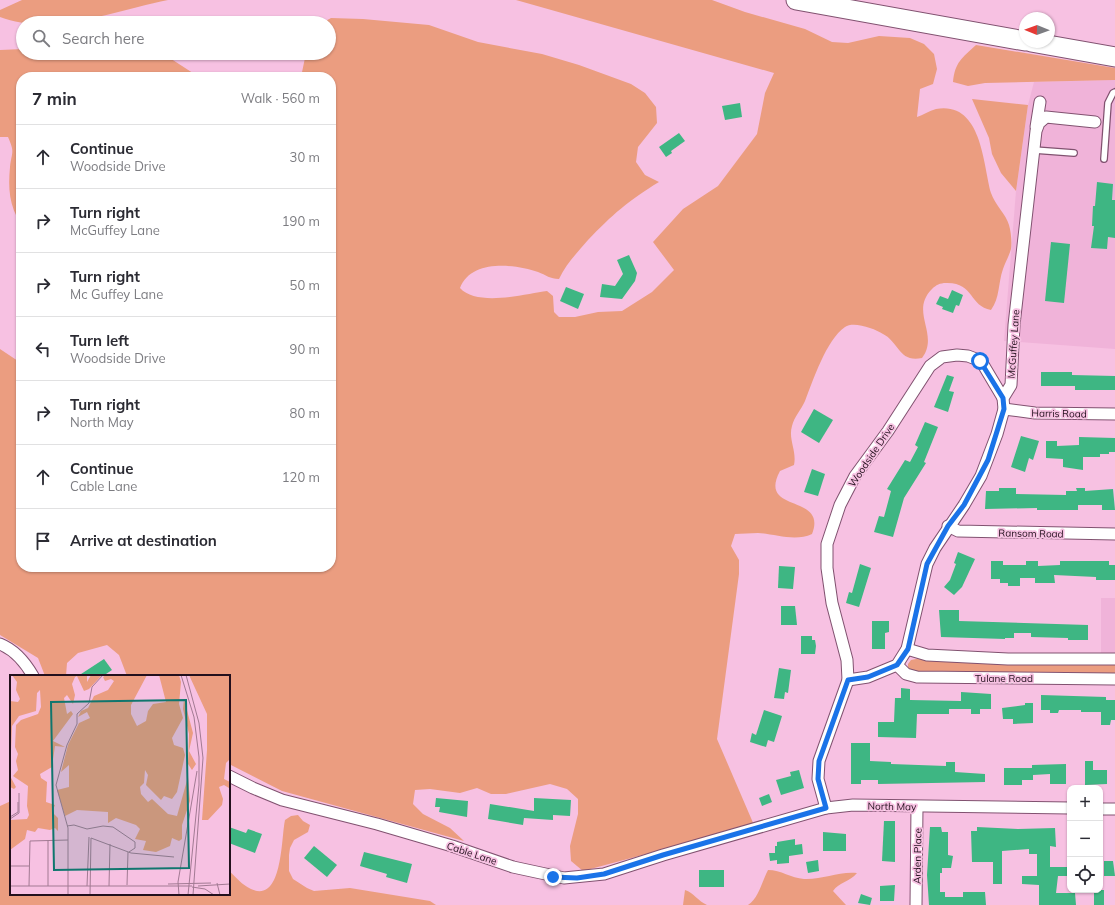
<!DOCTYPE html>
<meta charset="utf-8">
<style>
:root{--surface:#fff;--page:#f2f2f3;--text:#2b2b33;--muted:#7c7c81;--line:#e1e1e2}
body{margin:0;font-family:Mulish,sans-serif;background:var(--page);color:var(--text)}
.controls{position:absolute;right:12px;bottom:12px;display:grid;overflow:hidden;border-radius:8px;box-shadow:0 1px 3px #0004}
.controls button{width:36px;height:36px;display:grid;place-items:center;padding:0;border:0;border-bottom:1px solid var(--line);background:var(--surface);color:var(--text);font:20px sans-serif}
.compass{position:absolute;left:1019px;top:12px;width:36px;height:36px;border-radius:50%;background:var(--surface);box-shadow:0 1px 3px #0004;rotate:271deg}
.stop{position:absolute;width:12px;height:12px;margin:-9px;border:3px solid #1a73e8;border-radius:50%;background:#fff}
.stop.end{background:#1a73e8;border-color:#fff;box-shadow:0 1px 4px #0008}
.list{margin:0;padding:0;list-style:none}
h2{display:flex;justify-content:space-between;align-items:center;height:52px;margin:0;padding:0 16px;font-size:17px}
h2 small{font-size:13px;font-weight:400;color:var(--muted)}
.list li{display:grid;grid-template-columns:26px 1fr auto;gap:12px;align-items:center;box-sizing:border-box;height:64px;padding:0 16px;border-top:1px solid var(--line)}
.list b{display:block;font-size:15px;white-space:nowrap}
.list p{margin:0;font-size:13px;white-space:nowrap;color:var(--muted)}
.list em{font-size:13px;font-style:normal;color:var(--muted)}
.icon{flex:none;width:22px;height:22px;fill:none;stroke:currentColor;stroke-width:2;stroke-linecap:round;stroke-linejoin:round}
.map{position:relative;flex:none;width:1115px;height:905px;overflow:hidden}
.search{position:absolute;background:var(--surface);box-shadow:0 1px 3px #0004;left:16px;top:16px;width:320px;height:44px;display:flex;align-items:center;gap:10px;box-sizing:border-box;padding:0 14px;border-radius:22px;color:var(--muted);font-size:15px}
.panel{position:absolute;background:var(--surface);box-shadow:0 1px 3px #0004;left:16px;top:72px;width:320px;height:500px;border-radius:16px}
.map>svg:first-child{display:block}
</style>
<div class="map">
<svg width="1115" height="905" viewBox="0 0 1115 905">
<rect width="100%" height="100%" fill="#f7c1e2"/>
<!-- built -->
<g fill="#f0b3d9">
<path d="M1115 80V349L1004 341 1016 191 1028 105 1034 82Z"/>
<rect x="1101" y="598" width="14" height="59"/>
</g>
<!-- green -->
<g fill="#eb9d80">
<path d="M22 0H168C116 10 52 37 0 17V10Z"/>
<path d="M516 0H712L745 12 805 29 832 42 848 43 879 36 910 38 924 44 934 54 937 69 933 84 920 89 917 117C923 115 929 111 936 109 982 101 983 164 991 193 995 205 1006 214 1009 225 1011 232 1012 242 1011 249 1009 256 1005 263 1003 269 998 283 1000 298 991 310 969 306 974 282 946 283 940 283 936 285 932 289 909 312 940 334 922 358 899 363 899 342 883 334 875 329 854 321 845 327 826 340 813 381 805 401 801 410 794 417 792 426 788 439 797 451 794 465L780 471C757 514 828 493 812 534 795 542 775 534 758 533 750 533 742 534 735 534L731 546 739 560V574L717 739 754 825 583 871 571 861 570 846 578 814V799L567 789 550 784 506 794H491L477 788 460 793 430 789 415 790 413 804 423 814 450 828 464 841 282 791 229 764V676H127L119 655 107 645 78 653 67 663 66 676H45L38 658 0 635V349L21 363V567H331V77H301L306 53H329V23H322L331 18 363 19 429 25 478 42 542 54 579 65 631 84 645 93 656 107 657 123 638 147 636 162 645 175 659 182C629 200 612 215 588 240 577 253 566 264 559 279 550 279 546 275 538 272 515 264 471 259 460 288 477 307 525 294 547 291L553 296 554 312 559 317H575L598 312 622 311 652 292 674 270 653 242 683 209 718 186 757 134 765 93 774 73Z"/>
<path d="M976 45 1115 68V80L985 83 968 86 953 82C955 62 962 58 976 45Z"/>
<path d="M23 49V53H162L199 77H21V224C9 206 8 188 10 167 12 151 15 153 8 137H0V50Z"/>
<path d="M972 99 1028 105 1016 191 1001 173 992 154 989 138Z"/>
<path d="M916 659 1045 665H1115V677L920 675 908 668V664L911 660Z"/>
<path d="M11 801V894H229V871C236 877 242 885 251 889 283 904 281 838 285 820L291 816 298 815 303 821 310 825 308 832 294 840 290 848 289 855V871L293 879 307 888 314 891 350 888 430 901 436 905H0V806Z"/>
<path d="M768 870C781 870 791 878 804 879 822 880 839 871 857 873 850 882 839 882 833 891L846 905H748C759 898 762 881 768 870Z"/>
<path d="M685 890C694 893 698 901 707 905H683Z"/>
</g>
<!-- building -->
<g fill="#3eb683">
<path d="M740 103 742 117 725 120 722 106Z"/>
<path d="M679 133 685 141 671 151 672 153 666 157 659 147Z"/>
<path d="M1097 182 1113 184 1112 200H1115V238L1108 237 1107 249 1091 248 1094 226H1092L1093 206H1095Z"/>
<path d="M1051 242 1070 244 1064 303 1045 301Z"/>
<path d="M629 255 637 273 635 281 622 299 600 297 602 284 615 286 623 274 617 260Z"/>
<path d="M566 287 584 294 578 309 560 301Z"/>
<path d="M952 290 963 295 959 306 956 305 953 313 942 309 943 307 936 304 940 296 948 299Z"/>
<path d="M1041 372H1072V375L1115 376V390H1075V386H1041Z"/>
<path d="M947 375 954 377 949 391 954 392 948 412 934 407Z"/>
<path d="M814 409 833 420 819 443 801 432Z"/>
<path d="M925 422 938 427 924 462 926 463 904 498 893 537 874 532 879 516 884 517 891 491 887 489 905 460 910 462 918 447 915 445Z"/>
<path d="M1021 436 1039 441 1033 460 1029 458 1025 472 1011 467Z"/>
<path d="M1079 437 1115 438V452H1109V454H1100V457H1083V470L1063 467V459L1046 458V441H1057V446L1079 445Z"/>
<path d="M812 469 825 474 818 496 804 492Z"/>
<path d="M999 488H1016V494L1066 495V491H1077L1076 488H1085V491L1113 489 1115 510H1102V505H1078V510H1037V508L985 509 986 491H999Z"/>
<path d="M958 552 975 559 962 587 954 595 944 587 950 580 956 564 954 563Z"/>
<path d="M991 561H1003V565H1026V561H1038V566L1060 565V561H1109V565H1115V580H1096V577L1054 575 1055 583H1035V578H1020V586H1008V583H1000V579H991Z"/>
<path d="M860 564 871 568 859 607 846 603 849 592 852 593Z"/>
<path d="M779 566 795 567 793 589 778 588Z"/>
<path d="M781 606H795L797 625H781Z"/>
<path d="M939 610H959V621L1088 625V640H1068V638L1031 637V633H1014V638H1005V639L941 637Z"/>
<path d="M872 621H889V632L885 633V649H872Z"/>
<path d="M801 636H812V640H815L816 646 815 654H801Z"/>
<path d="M104 659 112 670 103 676H78Z"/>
<path d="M779 668 791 670 788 693 785 692 784 699 774 698Z"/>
<path d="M901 688 910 689V700L961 701V692L991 694V709H980V714H971V709H949V714H917L916 738 878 737V722H894L895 698H901Z"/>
<path d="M1041 695 1106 697V700H1115V720H1111L1110 725H1101V712H1081V710H1059L1058 713H1050V710H1041Z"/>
<path d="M1025 703H1033V723L1013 724V719H1003L1002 708 1025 705Z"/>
<path d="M764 710 782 716 774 742 768 740 766 747 750 742 752 733 756 735Z"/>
<path d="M851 743H870V761L891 762V764L946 766V762H955V772L985 774V782L878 784V780H861V784H851Z"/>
<path d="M1085 761H1093V770H1107V784L1085 785Z"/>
<path d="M1066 764V784H1050V774L1033 775V780H1022V785H1004V768H1032V765Z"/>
<path d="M799 770 804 788 781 795 776 780 791 776 790 772Z"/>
<path d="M769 794 772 802 762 806 759 798Z"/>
<path d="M436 798 468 801 467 817 439 812 440 807H435Z"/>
<path d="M534 798 571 800 570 816 553 815V820L524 818 523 825 488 819 490 804 534 811Z"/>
<path d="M884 821H895V862L882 861Z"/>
<path d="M229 827 246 833 248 829 262 834 255 853 229 843Z"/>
<path d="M930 827H941L942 832H948V855L953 856 951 868H942V873H940V892H945V897H963V892H985L986 905H929L927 875Z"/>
<path d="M977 827 1018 829 1055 828 1056 847 1050 846V867H1067V876H1058L1056 893H1075L1076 905H1039V885L1022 884V876H1037V854H1029V849L1002 851V884H993V862H972L971 831H977Z"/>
<path d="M823 832 846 834V851H823Z"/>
<path d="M795 839V845L802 844 803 854 789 856V863L777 864V860L770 861 769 853H775V846H777V842Z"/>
<path d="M314 846 337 865 327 877 304 858Z"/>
<path d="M364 852 412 864 407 883 386 877 387 874 360 866Z"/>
<path d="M818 860 819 871 808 873 806 862Z"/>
<path d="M1104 861H1113L1115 876H1104Z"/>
<rect x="699" y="870" width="25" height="17"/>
<path d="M895 885 894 901H880V886Z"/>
<rect x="1094" y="890" width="10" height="15"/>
<path d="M861 894 872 898 870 905 858 903Z"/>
</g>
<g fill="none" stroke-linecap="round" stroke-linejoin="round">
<defs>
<g id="lane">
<path d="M1034 150 1074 153"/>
<path d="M1104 159 1108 103 1113 93 1115 92"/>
</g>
<g id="street">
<path d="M1036 127 1040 102"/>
<path d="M1004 409 1035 413 1115 414"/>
<path d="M948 526 958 531 1115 534"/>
<path d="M0 644C15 650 25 662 33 676"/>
<path d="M907 649 927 655 1008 659H1115"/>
<path d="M897 665 906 674 917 677 1115 679"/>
<path d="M848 680 868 677 897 665 907 649 927 564 935 548 964 505 981 476 997 434 1004 409 1003 398 1011 385 1014 325 1036 131 1039 123 1046 117 1095 122"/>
<path d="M229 776 253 788 282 800 377 824 452 846 513 867 564 878 604 874 663 855 826 808 853 805 1070 808"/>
<path d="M826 808 818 779 819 761 848 680 847 660 832 603 827 568V544L840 505 855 476 888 431 930 366 942 357 957 355 968 356 981 361 1003 398"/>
<path d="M1100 809H1115"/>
<path d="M916 905 917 807"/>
</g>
<g id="highway">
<path d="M796 0 1025 41"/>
<path d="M1031 42 1115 57"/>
</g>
</defs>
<!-- lane casing -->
<use href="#lane" stroke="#815270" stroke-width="8"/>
<!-- street casing -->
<use href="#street" stroke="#815270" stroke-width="13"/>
<!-- highway casing -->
<use href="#highway" stroke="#815270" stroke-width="21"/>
<!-- lane -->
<use href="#lane" stroke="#fff" stroke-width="5.5"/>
<!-- street -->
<use href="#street" stroke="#fff" stroke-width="11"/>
<!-- highway -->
<use href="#highway" stroke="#fff" stroke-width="19"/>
</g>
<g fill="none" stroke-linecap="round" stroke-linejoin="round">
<!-- route -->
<path stroke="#1a73e8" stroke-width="5" d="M553 877 577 878 604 874 663 855 826 808 818 779 819 761 848 680 868 677 897 665 908 649 927 564 948 526 964 505 988 460 1004 409 1003 398 980 361"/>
</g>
<g text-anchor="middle" stroke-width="3.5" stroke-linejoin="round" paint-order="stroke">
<!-- street labels -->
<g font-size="10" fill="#23101d" stroke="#f7c1e2">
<text transform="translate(1013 344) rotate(-86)" y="4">McGuffey Lane</text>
<text transform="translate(1059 413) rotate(1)" y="4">Harris Road</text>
<text transform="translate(871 455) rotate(-56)" y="4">Woodside Drive</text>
<text transform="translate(1031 533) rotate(1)" y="4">Ransom Road</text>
<text x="1004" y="682">Tulane Road</text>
<text transform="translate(892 806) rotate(1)" y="4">North May</text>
<text transform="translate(472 853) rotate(18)" y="4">Cable Lane</text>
<text transform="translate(917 856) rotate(-89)" y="4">Arden Place</text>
</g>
</g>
<!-- overview -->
<g transform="translate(10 675)">
<rect width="220" height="220" fill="#f7c1e2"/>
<path d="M2 0H77V7L81 0H92L79 14 74 16 67 1 65 2 62 9 65 20 63 29 57 20 54 23 57 39 61 36 63 39 43 66 55 72 45 71 42 92 30 99 31 103 37 107 36 127 45 130 42 137 48 143V156L45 153 40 155 28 153 25 157 17 155 15 164 0 175V145L17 144 19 140 17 131 18 111 3 101 8 95 6 86 8 79 5 72 6 50 11 45 28 39 31 32 30 15 27 18 26 36 9 41 2 51 0 101 6 112 4 114 0 112V26L8 27 10 24 6 15 7 7ZM96 0H137L121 30V39L127 51 136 46 138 36 143 29 156 27 149 0H169L171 7 169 29 173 43 162 63 164 70 173 73 175 80 167 117 162 124 154 121 151 125 136 110 138 100 135 95 134 108 130 112 131 119 138 127 142 124 158 139 167 141 178 102 180 126 172 150V164L169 166 162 163 160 171 146 177 133 175 136 166 125 164 130 154 126 150 106 143 98 148V137L67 135 55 141 47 115 59 112V90L51 97 58 70 69 48 80 43 77 37 68 42 71 36 78 33 84 21 98 15 104 6 101 4 95 6 93 2ZM179 0H220V84L216 88 214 104 220 107 219 113 214 110 209 112 213 124 212 130 198 145H192L197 75V39ZM174 24 183 58 179 76 186 89 182 95 178 89 179 59 173 34Z" fill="#eb9d80"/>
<path fill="none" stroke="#a27a93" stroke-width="1" d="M171 0 184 42 189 82V110L178 220M176 0 189 48 193 83 183 220M0 142 8 137V127M0 144 9 138V118M57 151 64 150 77 154 93 151 103 152 125 167V173L119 177M81 163 121 178 164 182M38 165V211M0 191H19M207 208 210 220M158 209 201 208M117 210 118 177M0 211H182M19 211 20 166 58 165M77 211 79 162M99 211 100 169M188 211 220 209M182 212 195 214 204 220M58 220V153L46 110 57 70 67 49V39L79 28 82 12 93 0M80 220 81 163M169 220 168 207 187 96"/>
<path fill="#0f766e" fill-opacity="0.15" stroke="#0f766e" stroke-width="2" d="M176 25 179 193 44 195 41 27Z"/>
<rect width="220" height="220" fill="none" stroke="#23101d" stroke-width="2"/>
</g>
</svg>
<div class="controls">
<button>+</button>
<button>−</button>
<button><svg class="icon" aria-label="locate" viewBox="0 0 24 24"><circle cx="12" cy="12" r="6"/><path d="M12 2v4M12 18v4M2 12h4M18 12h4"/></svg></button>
</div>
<svg class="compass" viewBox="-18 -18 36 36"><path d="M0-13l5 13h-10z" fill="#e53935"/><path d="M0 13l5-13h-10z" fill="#7c7c81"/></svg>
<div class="stop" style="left:980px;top:361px"></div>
<div class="stop end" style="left:553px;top:877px"></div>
<div class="search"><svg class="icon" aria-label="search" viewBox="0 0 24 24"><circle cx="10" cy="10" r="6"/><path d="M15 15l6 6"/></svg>Search here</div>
<section class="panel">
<h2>7 min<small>Walk · 560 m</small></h2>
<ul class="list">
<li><svg class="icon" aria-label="ahead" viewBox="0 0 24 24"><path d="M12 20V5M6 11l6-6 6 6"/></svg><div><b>Continue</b><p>Woodside Drive</p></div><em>30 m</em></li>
<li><svg class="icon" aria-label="right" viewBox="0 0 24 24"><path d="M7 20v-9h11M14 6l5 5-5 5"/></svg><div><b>Turn right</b><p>McGuffey Lane</p></div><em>190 m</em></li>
<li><svg class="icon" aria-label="right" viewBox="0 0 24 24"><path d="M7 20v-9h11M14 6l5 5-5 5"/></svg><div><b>Turn right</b><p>Mc Guffey Lane</p></div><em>50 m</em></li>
<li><svg class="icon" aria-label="left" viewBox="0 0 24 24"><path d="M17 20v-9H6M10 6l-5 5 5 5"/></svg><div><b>Turn left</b><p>Woodside Drive</p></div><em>90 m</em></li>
<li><svg class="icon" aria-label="right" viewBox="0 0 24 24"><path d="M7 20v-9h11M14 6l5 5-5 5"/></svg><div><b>Turn right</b><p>North May</p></div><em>80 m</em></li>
<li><svg class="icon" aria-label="ahead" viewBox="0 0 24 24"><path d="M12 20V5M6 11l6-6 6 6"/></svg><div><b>Continue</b><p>Cable Lane</p></div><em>120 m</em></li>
<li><svg class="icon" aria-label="arrive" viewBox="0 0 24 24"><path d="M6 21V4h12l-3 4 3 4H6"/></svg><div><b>Arrive at destination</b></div></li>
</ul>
</section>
</div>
